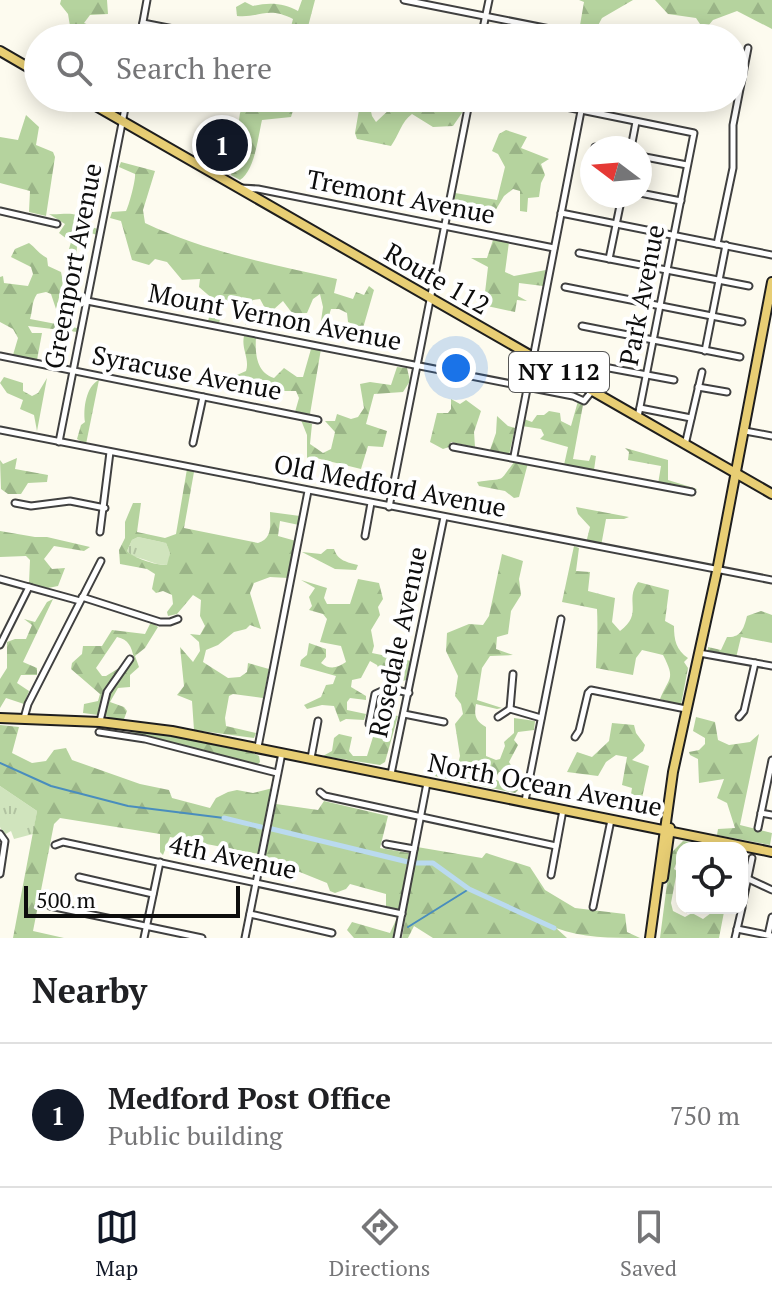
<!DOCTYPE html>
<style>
:root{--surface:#fff;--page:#f2f2f2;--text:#202124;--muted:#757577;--line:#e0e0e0;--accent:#111827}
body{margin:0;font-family:"PT Serif",serif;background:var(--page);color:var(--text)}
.controls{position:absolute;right:24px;bottom:24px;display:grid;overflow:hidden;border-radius:16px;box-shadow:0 4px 20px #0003}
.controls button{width:72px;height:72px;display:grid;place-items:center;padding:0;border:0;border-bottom:2px solid var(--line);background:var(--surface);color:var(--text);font:40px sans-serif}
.compass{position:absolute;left:580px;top:136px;width:72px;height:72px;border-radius:50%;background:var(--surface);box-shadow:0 4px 20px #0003;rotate:286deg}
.scale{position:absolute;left:24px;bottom:20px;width:216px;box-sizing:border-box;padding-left:8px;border:4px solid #0d0d0d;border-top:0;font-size:22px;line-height:28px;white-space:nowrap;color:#0d0d0d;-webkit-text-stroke:6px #fff;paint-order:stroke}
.you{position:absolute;left:456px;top:368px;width:28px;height:28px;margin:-20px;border:6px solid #fff;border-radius:50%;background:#1a73e8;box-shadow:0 0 0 12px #1a73e833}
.badge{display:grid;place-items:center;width:52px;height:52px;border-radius:50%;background:var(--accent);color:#fff;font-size:26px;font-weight:700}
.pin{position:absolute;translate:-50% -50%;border:4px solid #fff;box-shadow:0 2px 8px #0006}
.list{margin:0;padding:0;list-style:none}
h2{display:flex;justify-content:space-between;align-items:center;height:104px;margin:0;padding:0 32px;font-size:34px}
h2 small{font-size:26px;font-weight:400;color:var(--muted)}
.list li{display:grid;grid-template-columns:52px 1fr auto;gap:24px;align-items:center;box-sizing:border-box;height:144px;padding:0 32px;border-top:2px solid var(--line)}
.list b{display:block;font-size:30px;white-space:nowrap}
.list p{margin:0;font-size:26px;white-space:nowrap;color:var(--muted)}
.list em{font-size:26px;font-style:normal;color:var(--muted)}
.icon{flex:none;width:44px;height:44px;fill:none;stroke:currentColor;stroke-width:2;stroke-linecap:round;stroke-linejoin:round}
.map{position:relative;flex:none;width:772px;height:938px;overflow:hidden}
.search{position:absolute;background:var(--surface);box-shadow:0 4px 20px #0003;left:24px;right:24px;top:24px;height:88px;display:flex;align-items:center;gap:20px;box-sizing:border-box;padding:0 28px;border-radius:44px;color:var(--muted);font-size:30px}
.sheet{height:248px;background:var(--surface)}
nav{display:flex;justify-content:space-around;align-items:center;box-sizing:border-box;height:112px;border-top:2px solid var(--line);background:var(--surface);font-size:22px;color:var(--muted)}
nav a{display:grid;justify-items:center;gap:4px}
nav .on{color:var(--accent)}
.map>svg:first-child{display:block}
</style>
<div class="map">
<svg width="772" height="938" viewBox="0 0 772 938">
<defs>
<pattern id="grass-tufts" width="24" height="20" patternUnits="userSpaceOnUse" patternTransform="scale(2)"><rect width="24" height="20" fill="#d0e4bd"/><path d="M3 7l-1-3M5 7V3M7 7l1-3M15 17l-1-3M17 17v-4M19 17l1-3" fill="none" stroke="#b1c2a1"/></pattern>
<pattern id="forest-firs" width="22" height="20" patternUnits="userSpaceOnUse" patternTransform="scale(2)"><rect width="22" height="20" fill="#b5d39e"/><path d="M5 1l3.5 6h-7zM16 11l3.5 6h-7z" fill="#9ab487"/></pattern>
</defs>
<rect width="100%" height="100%" fill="#fdfbef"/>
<!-- grass -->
<g fill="url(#grass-tufts)">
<path d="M138 537 166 543 170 553 168 565C155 566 146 558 133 557L127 551 132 540Z"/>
<path d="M0 786 37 811 33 834 14 839 11 831 4 835 0 827Z"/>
</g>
<!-- forest -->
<g fill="url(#forest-firs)" fill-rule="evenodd">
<path d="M61 0H107L108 14 90 15 84 23 99 29 98 38H72L68 14 60 4Z"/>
<path d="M302 0H315L305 38H288L293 19C267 6 261 18 237 16L236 7 245 2 253 6C269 2 284 3 298 11Z"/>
<path d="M579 0H633L602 18 594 33 579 31 584 2Z"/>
<path d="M655 0H772V29L737 11 713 20 708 26 700 24 696 18 668 14Z"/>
<path d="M248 98H297L291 117 262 120C258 137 255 170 240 180L231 175 240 113Z"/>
<path d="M361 98H368L372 116 376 122 392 107 435 105 464 110 453 126 433 127 412 114C401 122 399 135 391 146L357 139 355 133Z"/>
<path d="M26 115 39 127 36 145 53 152 55 157 46 216 29 212 30 191 0 183V137L18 140Z"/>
<path d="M506 130 527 137 521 148 549 159 541 164 545 175 541 183 539 197 528 198 527 212 520 211V191L513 189 504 196 495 211 454 204 455 193 497 200 505 167 498 154 492 151 499 134Z"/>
<path d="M121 162 155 171 143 210 145 223C206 252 272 264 337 279L334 293 353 299 356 292 364 295 369 286 374 290 363 328 348 322 347 313 339 309H331L327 322 321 321 323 307 320 294 313 299 307 313H292L283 301 273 310H266L260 299 253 300 250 317 245 325 247 303 240 299 225 301 219 323 208 321 214 300 199 287 200 279 182 280 167 262 155 259 149 265 132 260 121 221 110 218 112 212 126 211C129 206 136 179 135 174L119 167Z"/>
<path d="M49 214C57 215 70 212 76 215 87 221 80 224 98 229L97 235 82 230 78 232 76 261 69 249 71 242 59 233 65 224Z"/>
<path d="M493 240 509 242 505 272 514 276 546 270 543 286 519 283 518 296 527 301 517 300 515 312 487 306 484 301 488 267 471 258H487Z"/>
<path d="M29 243C36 248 39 254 47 258L48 266 61 272 63 282 56 309 51 294 46 292 37 294C31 303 33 310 30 319L77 328V332L28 326 32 333H42L37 360 13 355 18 338 13 329 0 322V277L3 276 4 283 28 286 33 274 31 267 11 257 15 249Z"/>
<path d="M244 336 256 337C255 353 256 372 274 378L284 368 297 377H303L311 349H321L310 414 295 412 299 398 296 391H274L237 375 246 371C250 359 241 349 244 336Z"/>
<path d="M397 367 407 368 410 381 403 392 374 394 366 424 387 431 383 447 368 446 361 469 316 458 307 461V435L301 420 312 424 310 444 323 453 331 449 335 432 325 421H335L337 414 351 419 358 417 364 408 360 384 370 382 391 385Z"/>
<path d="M4 377 23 383V391L32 396 38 393 47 378 37 431 34 415 20 409 23 400 7 393 0 383Z"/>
<path d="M99 380 86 444 77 439 81 425 85 422C83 409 86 386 99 380Z"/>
<path d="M451 399 460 404 466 400 481 411 474 432 475 447 451 442 449 447 443 449 430 442 437 413H448L451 409Z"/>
<path d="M578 401 583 405 573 459 589 461 591 455 596 456 594 470 564 465 568 447 540 439 544 435 541 429 522 426 524 419 532 422 537 415H544L549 411 560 413 561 421 571 426Z"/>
<path d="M497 416 508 426 515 428 509 455 490 450 496 433Z"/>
<path d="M625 448 668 460V480L697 489 695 491 658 484 661 466 628 460 629 452Z"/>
<path d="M17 458 15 469 48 475 47 482 28 483 21 494H8L1 489 0 460 3 464Z"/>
<path d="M516 460 528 463 519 497 514 498 505 491 479 486 477 482C510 477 496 484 516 460Z"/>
<path d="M187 469 194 472 184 528 258 543C273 538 270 525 270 512L300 516 299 525 280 521 278 536 296 541 288 578 270 577 254 583 250 593 261 629 250 625 246 629 234 632 218 645 206 650 203 662 228 678 240 677 247 672 248 663 269 669 263 698 233 694 229 696 225 718 226 726 256 733 254 738 194 730 192 701 177 695 184 686 180 647 193 662 200 651 199 642 190 634 200 635 205 626 200 616 201 600 193 595 177 614 168 616 167 612 173 604 172 595 163 591 156 593 152 589 155 574 147 569 120 564 119 550 125 538V522L133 503H141L137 532 165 538 176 534ZM138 537 166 543 170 553 167 565C158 566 133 558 127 551L132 540Z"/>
<path d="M576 507 629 517 624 519H606L601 546 586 543 590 527 578 514Z"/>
<path d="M0 531 35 537H47L90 547 84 551 54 546 44 559 52 569 65 568 58 586 48 588 29 584 30 560 26 556 0 557Z"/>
<path d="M574 546 579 548 576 571 590 572 588 591 615 598 612 622 620 631C644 613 624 601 638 582L669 590 665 621 674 626C674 640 676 650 688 658L684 662 688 668 681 705 660 699C669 677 676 680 663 655L642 650 636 658 633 675 596 668C597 647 598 630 597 609L562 602Z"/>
<path d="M327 549H334C338 561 347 562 358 565L356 570 335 569 302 552 321 554Z"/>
<path d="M502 554 523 561 519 579 521 595 511 611 508 634 497 637 496 649 513 655 490 656 482 668 477 700 502 708 497 709 476 704C474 715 475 721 486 727V756L496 760 500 759 505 746 504 742 514 733V718L535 721 534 730 518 732 514 740 518 745 509 762 514 770 499 772 495 779 511 788H520L515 793 430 775 432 769 444 773 456 772 460 756 455 724 463 714 461 704 455 696 458 676 446 651 447 633 469 624 483 625 489 616Z"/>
<path d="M358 579 379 583 383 599 378 607 380 615 371 630 374 646 372 653 411 661 406 680 403 681 405 669 389 665 384 681 377 665 370 661 361 678 352 680 351 687 366 696V700L350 698 347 702V710L366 714 364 720 346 719 340 722 334 706 322 705 307 709 304 705 321 697 326 685 333 684 336 676 300 666 301 660 307 655 309 643 326 649V657L321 663C330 670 337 668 346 662L341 646 320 642 327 619 323 614 309 610 312 606 309 597 315 588 301 580 327 588 324 598 327 604H350Z"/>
<path d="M53 599 23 662 37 668V675H21L17 683 29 691 24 704 6 698 0 708V679L7 668V642L15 639H26L32 625 24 619 35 622 47 602Z"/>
<path d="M761 611 772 615V643L741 637 736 658 708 652V647L721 650 727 637C741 638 744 628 747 616Z"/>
<path d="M151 622 158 627 145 648 135 656 139 667 130 675V687L118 688 110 702 124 707 127 711 124 719H114L104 715 108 695 134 658C131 646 129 640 117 637L96 668 102 676H106L124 665 107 688 98 715 83 713 84 704 98 701 100 694 71 669 72 663 82 654 83 646H102L112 630 145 634Z"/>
<path d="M393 715 398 716 385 762 380 765 323 756 332 751 334 738 339 734 352 737 349 751 353 756H367L378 721Z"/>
<path d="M696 717 715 722 718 740 729 745 750 742 759 734 740 825 772 833 770 845 717 835 718 829 735 828 727 803 717 798 724 779 699 783 698 759 690 755 689 752 699 750 705 744V738L693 731Z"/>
<path d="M612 723 634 725 636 733 645 745 643 751 632 760 649 766 642 798 631 794 632 788 622 785 627 757 616 755 606 762 598 776 567 772 577 752 592 757 609 741Z"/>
<path d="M0 725 19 727 12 753 32 763 46 761 54 750 66 748 72 760 140 784 169 790 172 798 210 808 216 798 228 792 237 790 253 793 273 788 259 854 170 837 163 855 160 852V834L60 818 54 824 33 931 64 938H13L37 811 0 786Z"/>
<path d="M130 732 155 733 253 753 259 756 260 762 256 766Z"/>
<path d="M324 801 388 816 380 848 409 853 399 910 386 906V894L350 884 346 889 335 893 330 891 327 883 265 858 276 804 318 810Z"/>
<path d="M683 841 698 843 696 848 684 844 679 851V861H677L674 869 677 871 671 903 673 911 685 917 692 913 703 919 711 913 724 912 719 938H660L671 853Z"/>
<path d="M417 847 482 858 486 853 530 867 545 890 575 908 625 914 627 932 640 938C611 938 582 938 556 928L567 938H433L414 926 408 938H402Z"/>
<path d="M396 920H398L394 938H354L347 930 352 922 390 933Z"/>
</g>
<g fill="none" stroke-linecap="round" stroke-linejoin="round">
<!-- stream -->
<g stroke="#498dbd" stroke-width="2">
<path d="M0 763 51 786 128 806 224 818"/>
<path d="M408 927 469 889"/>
</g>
<!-- river -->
<g stroke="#badaef" stroke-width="5">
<path d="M224 818 261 827"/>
<path d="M272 829 408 862"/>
<path d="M416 863H433L469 889 554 928"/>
</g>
<defs>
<g id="minor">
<path d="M404 0 595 38"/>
<path d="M143 23 219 38"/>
<path d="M140 38 147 0"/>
<path d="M481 38 489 0"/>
<path d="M522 98 694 133 638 417"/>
<path d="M595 147 598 148"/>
<path d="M631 148 636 122"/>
<path d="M640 156 687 165"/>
<path d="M587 182 592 183"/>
<path d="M241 188 258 189 554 248"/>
<path d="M640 193 681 201"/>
<path d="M0 211 57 224"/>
<path d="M561 213 772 255"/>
<path d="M717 244 733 168V125L748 48"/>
<path d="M579 253 749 286"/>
<path d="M609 259 622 196"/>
<path d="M565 287 742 322"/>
<path d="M87 301 573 396 584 401 592 391"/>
<path d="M582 326 740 357"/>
<path d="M705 351 726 245"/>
<path d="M0 356 318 420"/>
<path d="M593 365 674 380"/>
<path d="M698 387 727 392"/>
<path d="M640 408 691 418"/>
<path d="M0 430 772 580"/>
<path d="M745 431 772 436"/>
<path d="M59 442 127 98"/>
<path d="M193 443 203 397"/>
<path d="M685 445 702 372"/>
<path d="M453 447 692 492"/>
<path d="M514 456 581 111"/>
<path d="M15 503 31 506 70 501 105 508"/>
<path d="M389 507 470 98"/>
<path d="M100 532 110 452"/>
<path d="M365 536 371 503"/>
<path d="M0 579 80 601"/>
<path d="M82 597 160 622H170L178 619"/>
<path d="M0 645 29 587"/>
<path d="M699 653 772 666"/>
<path d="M510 709 513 674"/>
<path d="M510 709 541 718"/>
<path d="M404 714 444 722"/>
<path d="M498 717 510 709"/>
<path d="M739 717 744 711 755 663"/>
<path d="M24 718 28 704 101 561"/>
<path d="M100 721 107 692 130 659"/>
<path d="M369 724 375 694 388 688 409 693"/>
<path d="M99 732 145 739 277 773"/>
<path d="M575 737 579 731 588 693 591 690 686 709"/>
<path d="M258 747 308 491"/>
<path d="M311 758 318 721"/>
<path d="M391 774 444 517"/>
<path d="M320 792 325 796 556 846"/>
<path d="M525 801 561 619"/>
<path d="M761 813 772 815"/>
<path d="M758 828 772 760"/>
<path d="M0 834 5 841 0 874"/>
<path d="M386 844 414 849"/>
<path d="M55 845 63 842 402 914"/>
<path d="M551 875 563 810"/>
<path d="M742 876 772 890"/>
<path d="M79 877 153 894"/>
<path d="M42 900 50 906 202 938"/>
<path d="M742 906 752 858"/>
<path d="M593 907 611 820"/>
<path d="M250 914 332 933"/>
<path d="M737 929 772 936"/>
<path d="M768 935 772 917"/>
<path d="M144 938 160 862"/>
<path d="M245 938 282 753"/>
<path d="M397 938 427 783"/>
<path d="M735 938 742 908"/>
</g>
<g id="major">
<path d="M0 51 38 73"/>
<path d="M82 98 772 494"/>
<path d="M0 718 100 722 172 731 772 852"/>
<path d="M663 878 670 828"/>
<path d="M650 938 673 772 717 571 772 282"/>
</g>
</defs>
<!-- minor casing -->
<use href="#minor" stroke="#404040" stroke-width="9"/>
<!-- major casing -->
<use href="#major" stroke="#1e1e1e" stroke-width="12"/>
<!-- minor -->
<use href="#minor" stroke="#fff" stroke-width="5"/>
<!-- major -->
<use href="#major" stroke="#e8ce74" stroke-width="8"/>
</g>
<g text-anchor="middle" stroke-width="8" stroke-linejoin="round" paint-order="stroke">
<!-- shield labels -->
<rect fill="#fff" stroke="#565656" stroke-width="2" x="509" y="352" width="100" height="40" rx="6"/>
<g font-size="24" font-weight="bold" fill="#0d0d0d">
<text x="559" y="380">NY 112</text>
</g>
<!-- street labels -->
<g font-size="26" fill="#0d0d0d" stroke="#fff">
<text transform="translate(401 197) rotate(11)" y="9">Tremont Avenue</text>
<text transform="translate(73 266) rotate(-79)" y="9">Greenport Avenue</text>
<text transform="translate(437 279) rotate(30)" y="9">Route 112</text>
<text transform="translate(642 295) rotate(-79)" y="9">Park Avenue</text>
<text transform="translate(275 317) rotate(11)" y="9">Mount Vernon Avenue</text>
<text transform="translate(187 373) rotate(11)" y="9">Syracuse Avenue</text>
<text transform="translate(390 486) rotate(11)" y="9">Old Medford Avenue</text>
<text transform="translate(398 642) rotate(-78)" y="9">Rosedale Avenue</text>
<text transform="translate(545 785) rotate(11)" y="9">North Ocean Avenue</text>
<text transform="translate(233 857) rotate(12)" y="9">4th Avenue</text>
</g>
</g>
</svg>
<div class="controls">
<button><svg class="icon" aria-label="locate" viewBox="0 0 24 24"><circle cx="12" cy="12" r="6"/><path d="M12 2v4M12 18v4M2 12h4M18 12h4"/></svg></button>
</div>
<svg class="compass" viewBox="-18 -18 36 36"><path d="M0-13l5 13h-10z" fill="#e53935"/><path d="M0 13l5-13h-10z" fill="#757577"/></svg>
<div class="scale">500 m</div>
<div class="you"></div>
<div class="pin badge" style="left:222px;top:145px">1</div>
<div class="search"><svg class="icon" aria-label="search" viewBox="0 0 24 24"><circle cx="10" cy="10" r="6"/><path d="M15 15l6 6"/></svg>Search here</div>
</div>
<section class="sheet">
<h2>Nearby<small></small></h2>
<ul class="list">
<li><span class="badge">1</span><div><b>Medford Post Office</b><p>Public building</p></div><em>750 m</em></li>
</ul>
</section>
<nav>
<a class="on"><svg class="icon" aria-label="map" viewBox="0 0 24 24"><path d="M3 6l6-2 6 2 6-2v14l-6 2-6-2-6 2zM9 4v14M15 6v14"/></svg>Map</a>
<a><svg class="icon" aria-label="directions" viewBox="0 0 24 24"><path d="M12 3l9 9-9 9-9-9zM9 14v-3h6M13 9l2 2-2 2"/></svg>Directions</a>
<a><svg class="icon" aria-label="saved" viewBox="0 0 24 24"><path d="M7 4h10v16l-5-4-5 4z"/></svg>Saved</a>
</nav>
